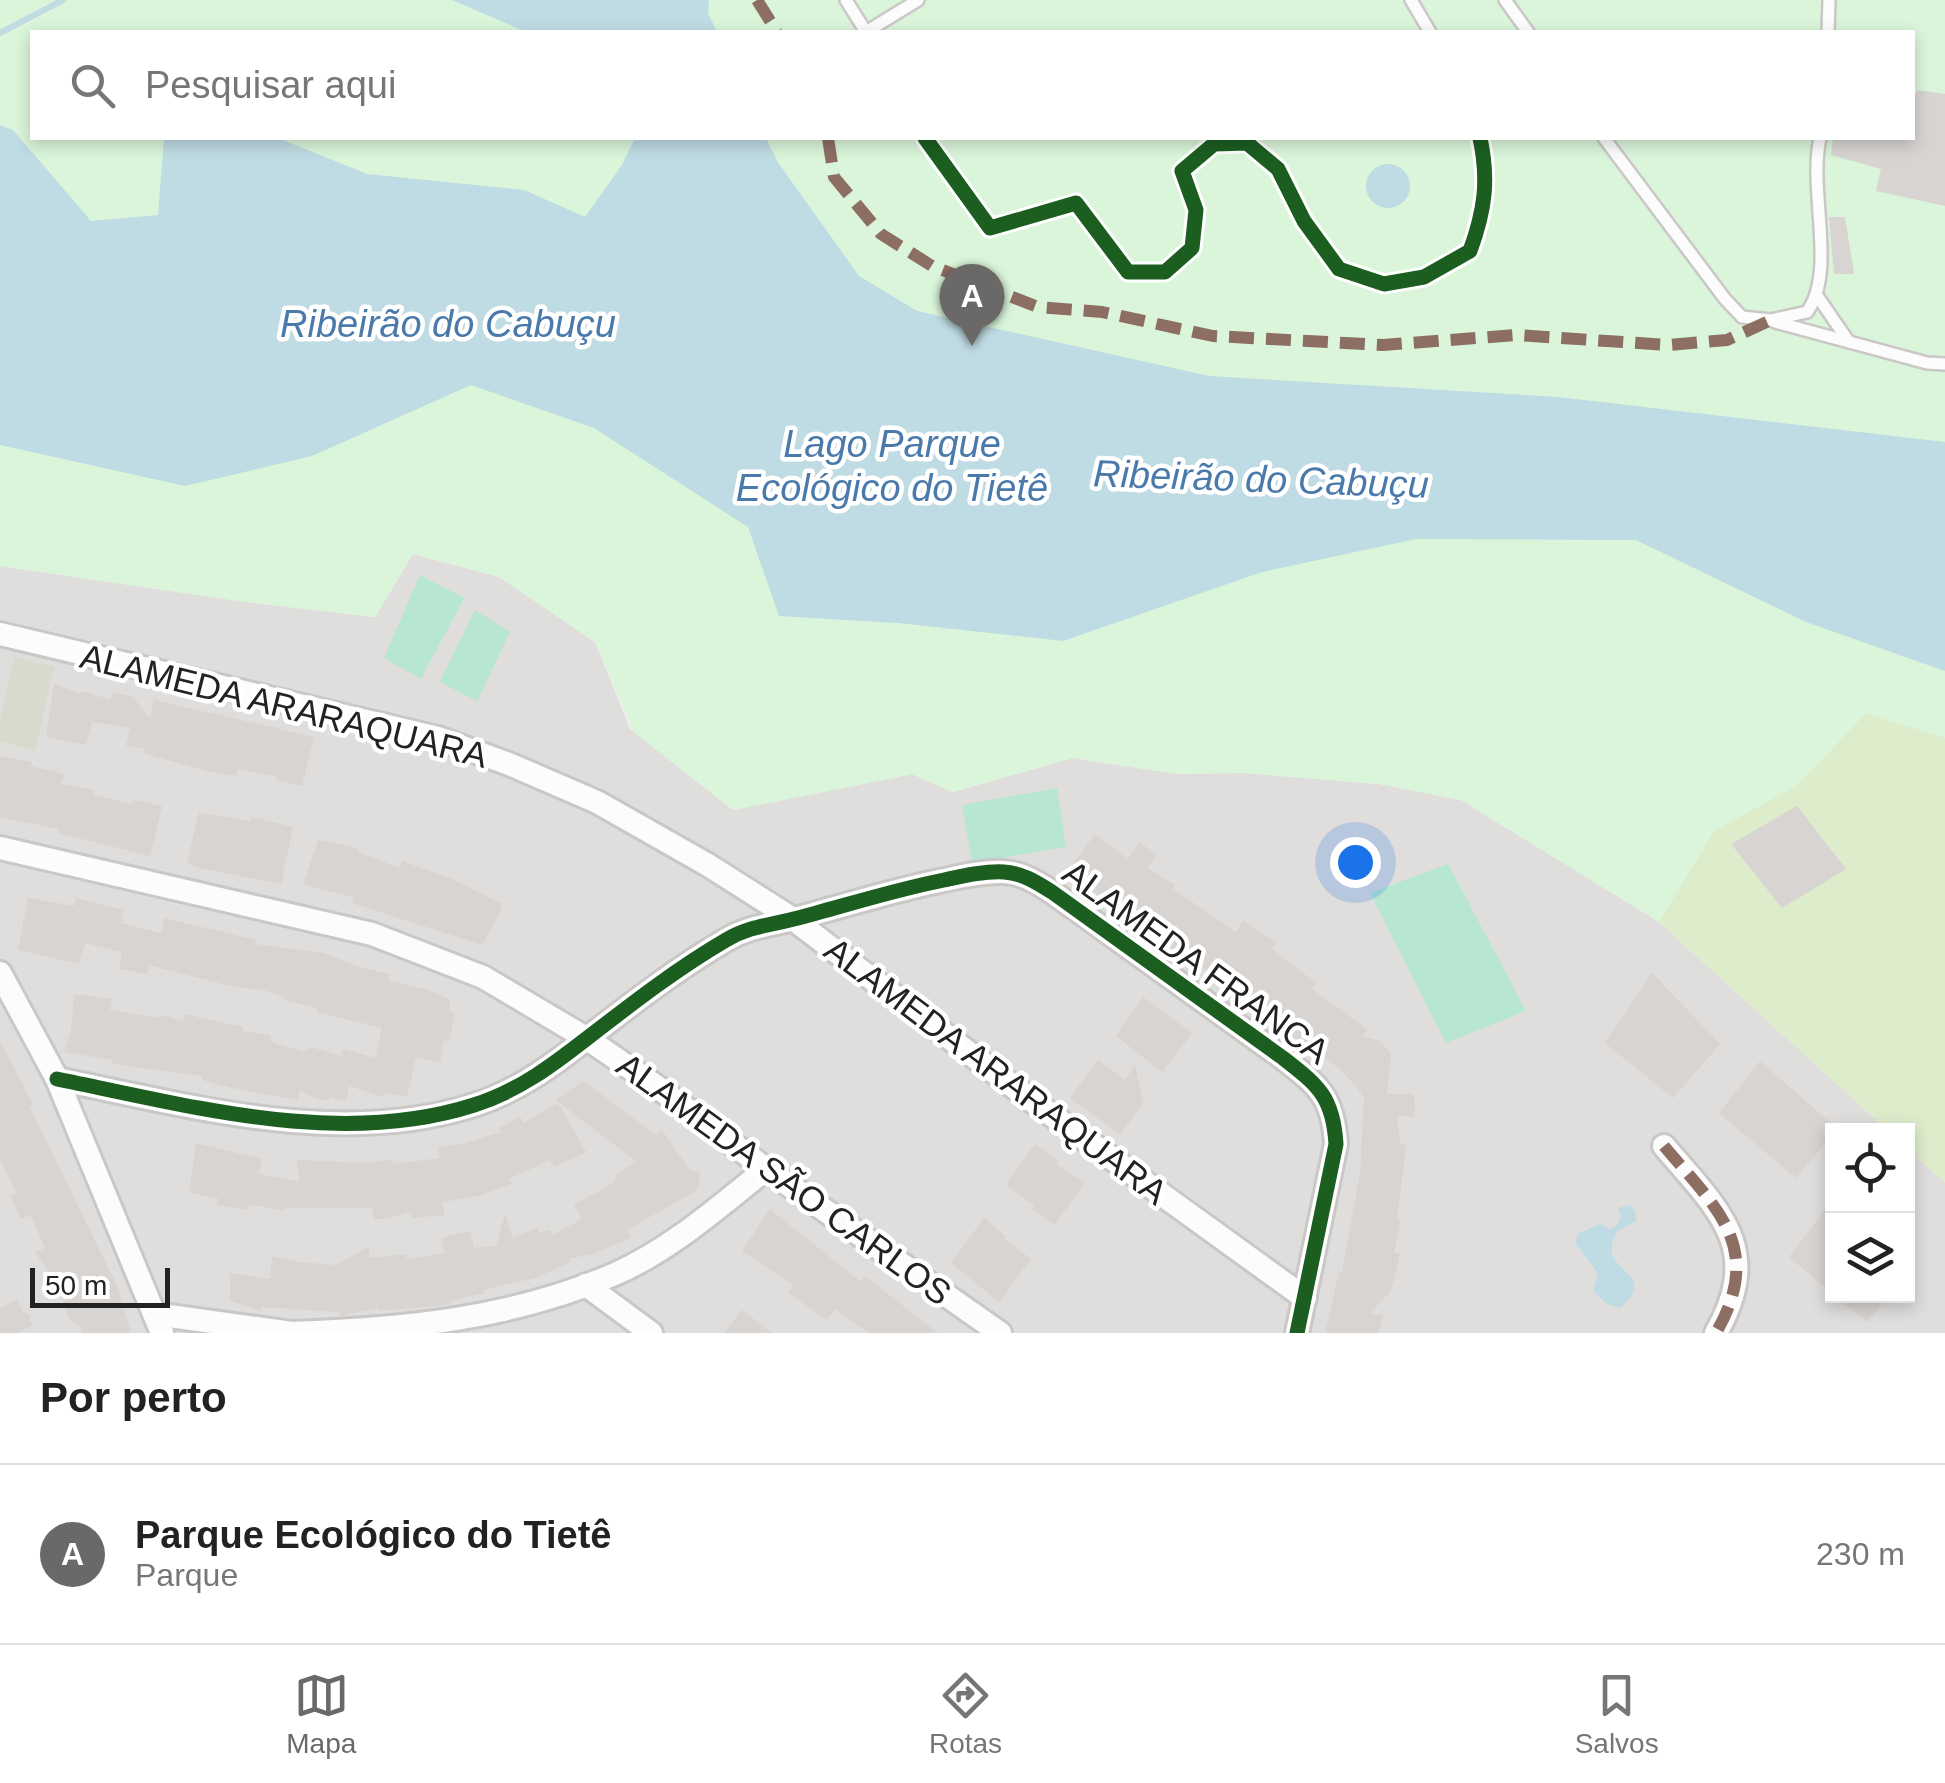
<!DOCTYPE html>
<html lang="pt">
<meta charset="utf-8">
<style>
:root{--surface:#fff;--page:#f6f6f6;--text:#222;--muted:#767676;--line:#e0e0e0;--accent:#6a6968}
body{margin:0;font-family:Arial,sans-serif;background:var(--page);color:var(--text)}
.controls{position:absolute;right:30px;bottom:30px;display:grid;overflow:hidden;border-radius:0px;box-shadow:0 5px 15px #0003}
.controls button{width:90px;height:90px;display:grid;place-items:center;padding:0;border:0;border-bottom:2px solid var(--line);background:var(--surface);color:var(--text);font:50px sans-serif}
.scale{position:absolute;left:30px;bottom:25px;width:140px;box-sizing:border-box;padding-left:10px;border:5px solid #222;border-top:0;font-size:28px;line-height:35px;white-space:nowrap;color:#222;-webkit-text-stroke:8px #fff;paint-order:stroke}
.you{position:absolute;left:1355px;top:862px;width:35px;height:35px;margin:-25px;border:8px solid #fff;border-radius:50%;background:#1a73e8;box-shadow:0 0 0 15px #1a73e833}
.badge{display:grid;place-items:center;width:65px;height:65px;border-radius:50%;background:var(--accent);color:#fff;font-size:32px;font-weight:700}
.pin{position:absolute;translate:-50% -82px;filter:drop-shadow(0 2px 5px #0008)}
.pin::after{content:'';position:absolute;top:52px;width:35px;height:30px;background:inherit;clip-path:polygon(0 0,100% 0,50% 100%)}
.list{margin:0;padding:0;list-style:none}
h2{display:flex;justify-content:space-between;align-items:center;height:130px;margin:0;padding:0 40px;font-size:42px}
h2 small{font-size:32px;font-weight:400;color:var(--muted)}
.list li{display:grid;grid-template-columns:65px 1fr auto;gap:30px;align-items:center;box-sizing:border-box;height:180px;padding:0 40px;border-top:2px solid var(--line)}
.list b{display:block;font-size:38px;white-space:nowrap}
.list p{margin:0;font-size:32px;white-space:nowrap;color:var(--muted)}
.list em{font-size:32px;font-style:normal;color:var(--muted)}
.icon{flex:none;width:55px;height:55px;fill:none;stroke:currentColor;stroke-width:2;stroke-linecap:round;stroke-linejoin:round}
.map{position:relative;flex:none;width:1945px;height:1333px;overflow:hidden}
.search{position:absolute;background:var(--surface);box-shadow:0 5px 15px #0003;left:30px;right:30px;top:30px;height:110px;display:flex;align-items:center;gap:25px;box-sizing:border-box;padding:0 35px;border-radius:0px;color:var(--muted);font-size:38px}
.sheet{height:310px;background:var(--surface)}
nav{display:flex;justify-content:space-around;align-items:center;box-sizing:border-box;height:140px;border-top:2px solid var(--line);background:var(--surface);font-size:28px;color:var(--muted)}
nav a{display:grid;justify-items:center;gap:5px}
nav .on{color:var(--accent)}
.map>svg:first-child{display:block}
</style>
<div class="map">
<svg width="1945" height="1333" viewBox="0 0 1945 1333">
<rect width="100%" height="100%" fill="#f0eeeb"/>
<!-- residential -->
<path fill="#dfdedc" d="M413 554 499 577 595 642 630 729 733 810 912 774 953 792 1073 758 1177 774 1243 773 1379 784 1461 800 1659 922 1887 1130H1832V1296H1908V1149L1945 1183V1333H0V566L253 603 375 617Z"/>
<!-- construction -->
<path fill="#d9d9cd" d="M14 657 54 667 35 751 0 741V721Z"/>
<!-- grass -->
<path fill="#ddeccb" d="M1866 713 1945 738V1183L1908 1149V1130H1887L1659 922 1714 831 1797 785Z"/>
<!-- park -->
<path fill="#daf5da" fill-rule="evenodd" d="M0 0H1945V738L1866 713 1797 785 1714 831 1659 922 1461 800 1379 784 1243 773 1177 774 1073 758 953 792 912 774 733 810 634 732 595 642 499 577 413 554 375 617 253 603 0 566ZM32 32H1912V138H32Z"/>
<!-- pitch -->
<g fill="#b7e6d2">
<path d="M420 575 464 598 421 679 384 658Z"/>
<path d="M475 610 510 632 477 701 440 682Z"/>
<path d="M1057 788 1066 847 972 863 962 805Z"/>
<path d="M1448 864 1526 1011 1446 1043 1370 893Z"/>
</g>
<!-- water -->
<g fill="#bfdbe3">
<path d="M452 0H709L708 13 717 32H526Z"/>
<path d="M0 125 13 130 91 221 158 215 164 138H278L367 174 524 190 585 217 622 165 635 138H766L777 161 859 276 917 311 1209 376 1558 397 1945 442V671L1806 622 1636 540 1416 539 1262 572 1063 641 898 623 779 616 748 527 594 428 471 385 312 456 185 486 0 445Z"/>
<circle cx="1388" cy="186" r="22"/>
<path d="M1630 1205 1636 1213V1221L1616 1232C1614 1240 1609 1248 1613 1256 1620 1274 1653 1280 1620 1308L1607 1304 1593 1291 1598 1273 1576 1244 1577 1234 1600 1224 1609 1229 1616 1226 1621 1216 1618 1208Z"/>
</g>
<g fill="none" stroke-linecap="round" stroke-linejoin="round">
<!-- stream -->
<path stroke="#bfdbe3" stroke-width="6" d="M0 33 63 0"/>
</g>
<!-- building -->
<g fill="#d7d4d2">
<path d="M1917 90 1945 94V206L1876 191 1881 169 1831 155 1833 138H1912V105Z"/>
<path d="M1829 217H1845L1854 274H1834Z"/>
<path d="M54 684 80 694 81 691 109 699 114 692 133 697 150 719 154 700 314 737 302 786 276 780 277 777 238 769 237 776 206 771 143 753 144 748 126 746 130 728 92 722 86 745 46 737Z"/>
<path d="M0 756 32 762 31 766 64 774 61 784 94 790 93 795 132 804 133 800 162 806 150 856 58 833 59 829 0 817Z"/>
<path d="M1797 806 1846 869 1782 908 1731 844Z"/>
<path d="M199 813 251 821V817L293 827 281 884 195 867 187 862Z"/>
<path d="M1095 834 1128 859 1140 842 1156 856 1147 868 1175 885 1173 889 1236 932 1243 920 1276 943 1272 949 1316 983 1312 989 1368 1030 1362 1036 1380 1041 1391 1054 1387 1094H1414L1415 1117 1397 1116 1400 1144 1406 1145 1397 1220H1401L1394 1252 1400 1254 1391 1291 1370 1313 1383 1315 1378 1333H1325L1339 1272H1342L1360 1173 1364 1099 1359 1090 1340 1069 1260 1013 1262 1008 1176 951 1067 872Z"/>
<path d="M318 840 358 848 357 852 400 868 402 861 450 878 500 903 501 910 482 945 352 903 354 897 303 885Z"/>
<path d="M28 898 74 906 76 898 124 910 121 923 161 933 164 918 256 940 255 944 324 953 356 966 390 974 388 980 429 990 450 1000V1012L455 1013 449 1042 444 1040 440 1062 416 1057 407 1097 384 1092 383 1097 349 1086 346 1101 330 1097 329 1100 316 1099 300 1090 298 1100 232 1088 202 1080V1076L127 1066 112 1063V1060L64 1052 71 1031 74 994 112 999 110 1010 159 1018 163 1015 183 1021 184 1014 243 1027V1031L270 1035 271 1042 304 1052 311 1047 342 1056 343 1049 375 1058 382 1028 317 1012V1008L284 1000 285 997 263 990 230 986 149 965 147 974 119 969 122 952 85 943 79 964 18 950Z"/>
<path d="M1652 973 1720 1044 1673 1098 1605 1043Z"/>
<path d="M1143 997 1192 1033 1162 1072 1116 1036Z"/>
<path d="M0 1042 18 1075 33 1105 29 1106 118 1288 131 1333H82L80 1326 70 1319 62 1302 67 1300 35 1252 45 1248 31 1215 21 1219 10 1195 16 1193 0 1158Z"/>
<path d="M1098 1060 1125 1080 1135 1065 1143 1104 1120 1134 1070 1098Z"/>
<path d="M1760 1061 1838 1129 1832 1130V1135L1796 1178 1719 1113Z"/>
<path d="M583 1081 655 1134 662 1130 690 1170 701 1172 697 1190 627 1230 632 1238 595 1253 569 1259 571 1262 535 1278 483 1290 484 1293 450 1301 448 1305 378 1311V1308L340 1316 339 1312 261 1307V1310L230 1301V1273L270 1279 272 1256 298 1262 336 1265 369 1246V1258L406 1254 407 1259 445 1253 441 1238 470 1231 474 1248 496 1246 505 1214 513 1238 537 1228 539 1233 549 1230 553 1235 582 1219 574 1205 615 1182 617 1173 637 1162 556 1100Z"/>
<path d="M558 1103 586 1152 554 1167 550 1160 509 1179 511 1184 479 1196 443 1202 444 1215 412 1218 411 1212 386 1219H374L373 1208H285L284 1211 249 1204 247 1210 216 1205 219 1199 189 1192 196 1143 262 1159 259 1174 299 1182 297 1160 365 1163 392 1160 393 1164 440 1158 438 1147 465 1143 501 1132 499 1128 520 1117 524 1123Z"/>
<path d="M1035 1144 1058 1160 1056 1164 1085 1183 1054 1225 1032 1209 1034 1205 1006 1185Z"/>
<path d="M1832 1201V1293L1789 1257Z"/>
<path d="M770 1209 861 1282 865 1276 938 1333H869L835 1309 827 1320 788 1293 794 1285 742 1251Z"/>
<path d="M984 1218 1006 1236 1004 1239 1031 1259 999 1302 951 1263Z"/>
<path d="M1835 1296H1888L1867 1322Z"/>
<path d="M17 1300 23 1312 32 1316 29 1320 33 1324 19 1333H0V1308Z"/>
<path d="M742 1310 772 1333H724Z"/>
</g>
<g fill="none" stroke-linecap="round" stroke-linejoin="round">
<defs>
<g id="service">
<path d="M846 0 866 32"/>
<path d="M1411 0 1430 32"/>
<path d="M1505 0 1528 32"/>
<path d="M866 32 918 0"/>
<path d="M1828 32 1829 0"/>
<path d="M925 138 990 228 1076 203 1128 272H1165L1192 248 1196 210 1182 171 1214 144 1247 143 1278 169 1304 221 1339 269 1384 284 1424 277 1470 251C1485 210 1489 180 1480 138"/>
<path d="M1604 138 1725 299 1742 317 1771 320 1807 312C1837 270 1808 192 1820 138"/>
<path d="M1818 297 1849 342"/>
<path d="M1775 322 1927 363 1945 364"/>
</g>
<g id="minor">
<path d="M0 634 438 738 509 764 597 802 708 865 793 919 1035 1103 1305 1298"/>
<path d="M0 848 372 934 483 977 586 1038 656 1086 766 1169 1000 1333"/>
<path d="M0 973 57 1079 162 1333"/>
<path d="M57 1079C191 1106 340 1148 474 1105 519 1091 554 1064 590 1036 634 1002 678 968 726 940 749 926 772 925 798 918 847 905 894 890 944 880 963 876 984 871 1004 872 1022 873 1036 882 1052 892L1283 1058C1319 1086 1333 1097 1336 1144L1297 1333"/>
<path d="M1664 1146C1717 1209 1765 1247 1716 1333"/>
<path d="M586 1285 651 1333"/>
<path d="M155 1314 292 1333"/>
<path d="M292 1333C404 1329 511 1319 615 1274 670 1250 720 1206 766 1169"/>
</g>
</defs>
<!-- service casing -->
<use href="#service" stroke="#c9c8c7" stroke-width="16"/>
<!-- minor casing -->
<use href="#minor" stroke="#c9c8c7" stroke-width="28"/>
<!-- service -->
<use href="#service" stroke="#fdfcfc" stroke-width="11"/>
<!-- minor -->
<use href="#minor" stroke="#fdfcfc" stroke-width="22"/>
<!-- quiet -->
<g stroke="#8d6e63" stroke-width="12" stroke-dasharray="25 12" stroke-linecap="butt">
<path d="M757 0 777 32"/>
<path d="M828 138 834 177 881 234 932 266 1038 307 1102 312 1213 336 1383 345 1516 335 1668 345 1727 340 1771 320"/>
<path d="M1664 1146C1717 1209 1765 1247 1716 1333"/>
</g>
<defs>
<g id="cycleway">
<path d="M925 138 990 228 1076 203 1128 272H1165L1192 248 1196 210 1182 171 1214 144 1247 143 1278 169 1304 221 1339 269 1384 284 1424 277 1470 251C1485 210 1489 180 1480 138"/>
<path d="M57 1079C191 1106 340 1148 474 1105 519 1091 554 1064 590 1036 634 1002 678 968 726 940 749 926 772 925 798 918 847 905 894 890 944 880 963 876 984 871 1004 872 1022 873 1036 882 1052 892L1283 1058C1319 1086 1333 1097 1336 1144L1297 1333"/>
</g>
</defs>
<!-- cycleway casing -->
<use href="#cycleway" stroke="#fff" stroke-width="21"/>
<!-- cycleway -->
<use href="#cycleway" stroke="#1b5e20" stroke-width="15"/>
</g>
<g text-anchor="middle" stroke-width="9" stroke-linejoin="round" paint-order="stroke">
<!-- street labels -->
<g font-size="35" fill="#222" stroke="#fff">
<text transform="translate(284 706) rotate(14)" y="12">ALAMEDA ARARAQUARA</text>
<text transform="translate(1196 962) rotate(36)" y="12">ALAMEDA FRANCA</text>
<text transform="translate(996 1071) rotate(37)" y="12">ALAMEDA ARARAQUARA</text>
<text transform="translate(784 1179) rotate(36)" y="12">ALAMEDA SÃO CARLOS</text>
</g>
<!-- water labels -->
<g font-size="38" font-style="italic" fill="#4a7aab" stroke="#fff">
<text x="448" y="337">Ribeirão do Cabuçu</text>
<text x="892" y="457">Lago Parque<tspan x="892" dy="44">Ecológico do Tietê</tspan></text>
<text transform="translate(1261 479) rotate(2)" y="13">Ribeirão do Cabuçu</text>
</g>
</g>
</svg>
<div class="controls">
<button><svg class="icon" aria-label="locate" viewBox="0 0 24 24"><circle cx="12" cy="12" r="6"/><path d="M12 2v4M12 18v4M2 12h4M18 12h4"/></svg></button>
<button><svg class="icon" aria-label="layers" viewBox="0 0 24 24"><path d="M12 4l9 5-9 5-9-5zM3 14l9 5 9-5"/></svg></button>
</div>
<div class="scale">50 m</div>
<div class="you"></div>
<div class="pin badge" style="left:972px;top:346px">A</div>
<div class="search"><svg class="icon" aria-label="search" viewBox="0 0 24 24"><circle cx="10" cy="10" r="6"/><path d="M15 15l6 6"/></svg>Pesquisar aqui</div>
</div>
<section class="sheet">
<h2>Por perto<small></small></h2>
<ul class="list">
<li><span class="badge">A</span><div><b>Parque Ecológico do Tietê</b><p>Parque</p></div><em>230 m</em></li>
</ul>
</section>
<nav>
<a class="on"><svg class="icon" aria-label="map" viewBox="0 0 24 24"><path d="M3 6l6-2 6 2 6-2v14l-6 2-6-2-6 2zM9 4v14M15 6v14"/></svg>Mapa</a>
<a><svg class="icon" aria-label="directions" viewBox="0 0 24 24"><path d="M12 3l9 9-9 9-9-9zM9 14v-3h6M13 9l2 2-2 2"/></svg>Rotas</a>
<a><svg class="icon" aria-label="saved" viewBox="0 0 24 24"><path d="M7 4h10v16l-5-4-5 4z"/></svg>Salvos</a>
</nav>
